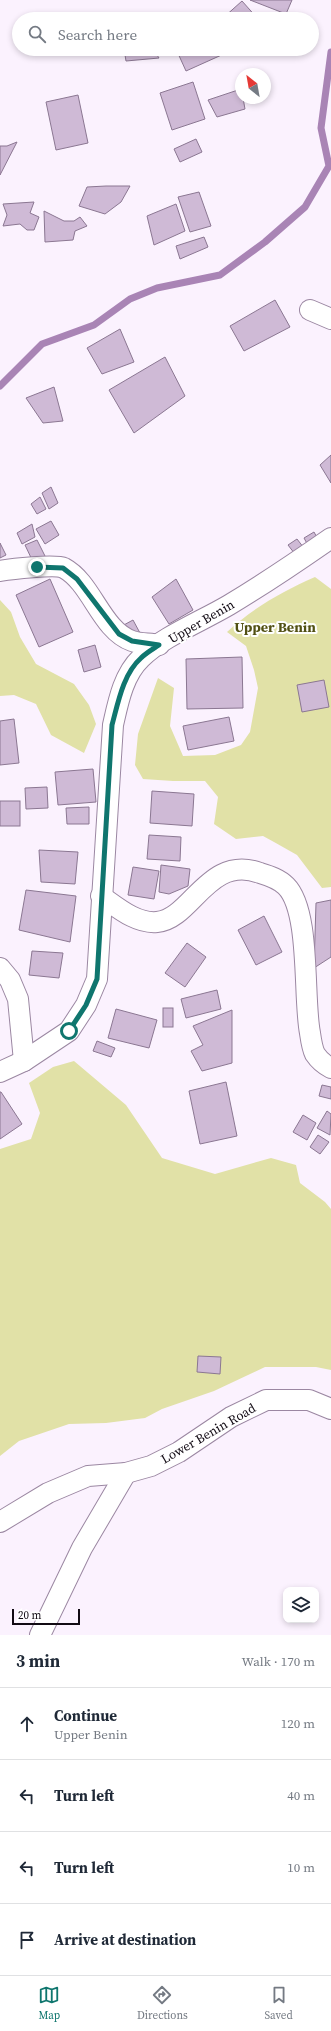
<!DOCTYPE html>
<meta charset="utf-8">
<style>
:root{--surface:#fff;--page:#f6f6f7;--text:#1f2937;--muted:#747a83;--line:#e0e1e3;--accent:#0f766e}
body{margin:0;font-family:"Source Serif 4",serif;background:var(--page);color:var(--text)}
.controls{position:absolute;right:12px;bottom:12px;display:grid;overflow:hidden;border-radius:8px;box-shadow:0 2px 6px #0003}
.controls button{width:36px;height:36px;display:grid;place-items:center;padding:0;border:0;border-bottom:1px solid var(--line);background:var(--surface);color:var(--text);font:20px sans-serif}
.compass{position:absolute;left:235px;top:68px;width:36px;height:36px;border-radius:50%;background:var(--surface);box-shadow:0 2px 6px #0003;rotate:329deg}
.scale{position:absolute;left:12px;bottom:10px;width:68px;box-sizing:border-box;padding-left:4px;border:2px solid #110a13;border-top:0;font-size:11px;line-height:14px;white-space:nowrap;color:#110a13;-webkit-text-stroke:3px #fff;paint-order:stroke}
.stop{position:absolute;width:12px;height:12px;margin:-9px;border:3px solid #0f766e;border-radius:50%;background:#fff}
.stop.end{background:#0f766e;border-color:#fff;box-shadow:0 1px 4px #0008}
.list{margin:0;padding:0;list-style:none}
h2{display:flex;justify-content:space-between;align-items:center;height:52px;margin:0;padding:0 16px;font-size:17px}
h2 small{font-size:13px;font-weight:400;color:var(--muted)}
.list li{display:grid;grid-template-columns:26px 1fr auto;gap:12px;align-items:center;box-sizing:border-box;height:72px;padding:0 16px;border-top:1px solid var(--line)}
.list b{display:block;font-size:15px;white-space:nowrap}
.list p{margin:0;font-size:13px;white-space:nowrap;color:var(--muted)}
.list em{font-size:13px;font-style:normal;color:var(--muted)}
.icon{flex:none;width:22px;height:22px;fill:none;stroke:currentColor;stroke-width:2;stroke-linecap:round;stroke-linejoin:round}
.map{position:relative;flex:none;width:331px;height:1635px;overflow:hidden}
.search{position:absolute;background:var(--surface);box-shadow:0 2px 6px #0003;left:12px;right:12px;top:12px;height:44px;display:flex;align-items:center;gap:10px;box-sizing:border-box;padding:0 14px;border-radius:22px;color:var(--muted);font-size:15px}
.sheet{height:340px;background:var(--surface)}
nav{display:flex;justify-content:space-around;align-items:center;box-sizing:border-box;height:56px;border-top:1px solid var(--line);background:var(--surface);font-size:11px;color:var(--muted)}
nav a{display:grid;justify-items:center;gap:2px}
nav .on{color:var(--accent)}
.map>svg:first-child{display:block}
</style>
<div class="map">
<svg width="331" height="1635" viewBox="0 0 331 1635">
<rect width="100%" height="100%" fill="#fbf2fe"/>
<!-- green -->
<g fill="#e1e1a7">
<path d="M315 577 331 589V887L322 888 297 855 274 842 263 836 236 839 214 824 218 797 205 781H173L143 779 135 765 138 734 158 678 174 688 170 726 183 756 215 755 241 745 250 732 258 688 254 670 246 646 227 632C253 608 283 591 315 577Z"/>
<path d="M0 600 11 612 20 637 36 664 74 684 89 705 96 724 84 753 51 735 36 704 14 695 0 696Z"/>
<path d="M74 1061 126 1105 162 1158 215 1174 271 1158 296 1165 300 1183 325 1202 331 1209V1370L316 1367H265L214 1391 162 1409 145 1418 106 1423 69 1424 19 1441 0 1456V1149L31 1139 40 1113 29 1083 53 1067Z"/>
</g>
<g fill="none" stroke-linecap="round" stroke-linejoin="round">
<!-- stream -->
<path stroke="#a984b5" stroke-width="7" d="M0 386 42 344 94 325 130 299 157 288 220 275 265 242 305 207 329 166 321 128 331 52"/>
</g>
<!-- building -->
<g fill="#cfbad6" stroke="#8b7792">
<path d="M250 0H292L286 14Z"/>
<path d="M242 1 258 19H224L223 18Z"/>
<path d="M63 13 71 19H57Z"/>
<path d="M124 49H153L159 58 126 61Z"/>
<path d="M176 49H224L226 53 186 71Z"/>
<path d="M193 82 205 119 172 130 160 93Z"/>
<path d="M241 89V98H243L245 109 217 117 208 100Z"/>
<path d="M78 95 88 143 56 150 46 102Z"/>
<path d="M196 139 202 152 180 162 174 149Z"/>
<path d="M17 142 0 175V146H7Z"/>
<path d="M106 186H130L121 202 105 214 79 206 87 187Z"/>
<path d="M199 192 211 226 190 232 178 197Z"/>
<path d="M34 202 30 213 39 217 34 230H27L20 224 3 226 7 215 3 204Z"/>
<path d="M176 204 185 231 154 245 147 216Z"/>
<path d="M44 211 64 221H74L80 217 87 226 75 231 73 240 45 242Z"/>
<path d="M204 237 208 247 180 259 176 246Z"/>
<path d="M275 300 290 327 244 351 230 326Z"/>
<path d="M120 329 134 362 102 374 87 348Z"/>
<path d="M165 357 185 396 134 433 109 390Z"/>
<path d="M54 387 63 421 43 423 26 398Z"/>
<path d="M331 455V483L320 465Z"/>
<path d="M51 487 58 503 49 509 42 493Z"/>
<path d="M40 497 46 509 37 514 31 504Z"/>
<path d="M51 521 59 535 45 544 36 529Z"/>
<path d="M32 524 35 537 22 544 17 533Z"/>
<path d="M314 532 320 543 310 549 304 538Z"/>
<path d="M297 539 307 552 298 558 288 545Z"/>
<path d="M37 540 46 558 34 564 25 545Z"/>
<path d="M0 543 6 555 0 558Z"/>
<path d="M50 579 73 632 39 647 16 595Z"/>
<path d="M176 579 193 610 169 624 152 597Z"/>
<path d="M133 620 140 633 131 639 122 626Z"/>
<path d="M95 645 101 667 84 672 78 650Z"/>
<path d="M242 657 243 708 187 709 186 659Z"/>
<path d="M324 680 329 707 302 712 297 685Z"/>
<path d="M229 717 234 741 188 750 183 726Z"/>
<path d="M14 719 19 763 0 765V721Z"/>
<path d="M93 769 96 802 58 805 55 772Z"/>
<path d="M47 787 48 808 26 809 25 788Z"/>
<path d="M152 791 194 794 192 826 150 823Z"/>
<rect x="0" y="801" width="20" height="25"/>
<path d="M89 807V824H67L66 808Z"/>
<path d="M149 835 181 837 180 861 147 859Z"/>
<path d="M39 850 78 852 75 884 41 882Z"/>
<path d="M161 865 190 869 188 886 169 894 159 892Z"/>
<path d="M133 867 159 871 154 899 128 895Z"/>
<path d="M26 890 76 896 70 942 19 930Z"/>
<path d="M331 900V957L314 968 316 903Z"/>
<path d="M264 916 282 952 256 965 238 930Z"/>
<path d="M187 943 206 957 185 987 165 973Z"/>
<path d="M32 951 63 953 59 978 29 975Z"/>
<path d="M217 990 221 1009 186 1018 181 999Z"/>
<rect x="163" y="1008" width="10" height="19"/>
<path d="M116 1009 157 1020 149 1048 108 1038Z"/>
<path d="M232 1010V1063L202 1071 191 1051 203 1045 193 1026Z"/>
<path d="M97 1041 115 1048 111 1057 93 1051Z"/>
<path d="M226 1082 237 1136 200 1144 189 1091Z"/>
<path d="M322 1085 331 1087V1099L319 1096Z"/>
<path d="M1 1092 22 1124 0 1139V1092Z"/>
<path d="M327 1111 331 1114 330 1135 317 1128Z"/>
<path d="M303 1115 316 1123 307 1140 293 1132Z"/>
<path d="M318 1135 329 1142 320 1154 310 1147Z"/>
<path d="M198 1356 221 1357 220 1374 197 1372Z"/>
</g>
<g fill="none" stroke-linecap="round" stroke-linejoin="round">
<defs>
<g id="street">
<path d="M310 310 331 319"/>
<path d="M0 571C11 569 55 564 64 568 92 583 101 630 132 641 140 644 150 643 159 645"/>
<path d="M101 896C117 907 136 924 157 922 192 919 208 854 260 873 270 876 279 879 286 886 311 911 303 998 310 1033 311 1040 312 1048 315 1054 319 1060 325 1065 331 1068"/>
<path d="M0 968 10 980 18 999 24 1061"/>
<path d="M0 1072 24 1061 69 1031 86 1005 97 979 113 725C118 703 123 675 141 658 162 637 202 621 229 605 264 584 298 561 331 538"/>
<path d="M0 1522 48 1493 88 1476 126 1473 151 1466 179 1452 231 1417 266 1400H309L331 1409"/>
<path d="M40 1635 82 1548 126 1473"/>
</g>
</defs>
<!-- street casing -->
<use href="#street" stroke="#9b87a2" stroke-width="22"/>
<!-- street -->
<use href="#street" stroke="#fff" stroke-width="20"/>
</g>
<g fill="none" stroke-linecap="round" stroke-linejoin="round">
<!-- route -->
<path stroke="#0f766e" stroke-width="5" d="M37 567 63 568 77 579 119 634 132 641 159 645C153 649 146 653 141 658 123 674 118 703 112 725L97 979 86 1005 69 1031"/>
</g>
<g text-anchor="middle" stroke-width="4" stroke-linejoin="round" paint-order="stroke">
<!-- street labels -->
<g font-size="13" fill="#110a13" stroke="#fff">
<text transform="translate(201 621) rotate(-30)" y="5">Upper Benin</text>
<text transform="translate(208 1433) rotate(-30)" y="5">Lower Benin Road</text>
</g>
<!-- neighbourhood labels -->
<g font-size="14" font-weight="bold" fill="#515013" stroke="#fff">
<text x="275" y="632">Upper Benin</text>
</g>
</g>
</svg>
<div class="controls">
<button><svg class="icon" aria-label="layers" viewBox="0 0 24 24"><path d="M12 4l9 5-9 5-9-5zM3 14l9 5 9-5"/></svg></button>
</div>
<svg class="compass" viewBox="-18 -18 36 36"><path d="M0-13l5 13h-10z" fill="#e53935"/><path d="M0 13l5-13h-10z" fill="#747a83"/></svg>
<div class="scale">20 m</div>
<div class="stop" style="left:69px;top:1031px"></div>
<div class="stop end" style="left:37px;top:567px"></div>
<div class="search"><svg class="icon" aria-label="search" viewBox="0 0 24 24"><circle cx="10" cy="10" r="6"/><path d="M15 15l6 6"/></svg>Search here</div>
</div>
<section class="sheet">
<h2>3 min<small>Walk · 170 m</small></h2>
<ul class="list">
<li><svg class="icon" aria-label="ahead" viewBox="0 0 24 24"><path d="M12 20V5M6 11l6-6 6 6"/></svg><div><b>Continue</b><p>Upper Benin</p></div><em>120 m</em></li>
<li><svg class="icon" aria-label="left" viewBox="0 0 24 24"><path d="M17 20v-9H6M10 6l-5 5 5 5"/></svg><div><b>Turn left</b></div><em>40 m</em></li>
<li><svg class="icon" aria-label="left" viewBox="0 0 24 24"><path d="M17 20v-9H6M10 6l-5 5 5 5"/></svg><div><b>Turn left</b></div><em>10 m</em></li>
<li><svg class="icon" aria-label="arrive" viewBox="0 0 24 24"><path d="M6 21V4h12l-3 4 3 4H6"/></svg><div><b>Arrive at destination</b></div></li>
</ul>
</section>
<nav>
<a class="on"><svg class="icon" aria-label="map" viewBox="0 0 24 24"><path d="M3 6l6-2 6 2 6-2v14l-6 2-6-2-6 2zM9 4v14M15 6v14"/></svg>Map</a>
<a><svg class="icon" aria-label="directions" viewBox="0 0 24 24"><path d="M12 3l9 9-9 9-9-9zM9 14v-3h6M13 9l2 2-2 2"/></svg>Directions</a>
<a><svg class="icon" aria-label="saved" viewBox="0 0 24 24"><path d="M7 4h10v16l-5-4-5 4z"/></svg>Saved</a>
</nav>
